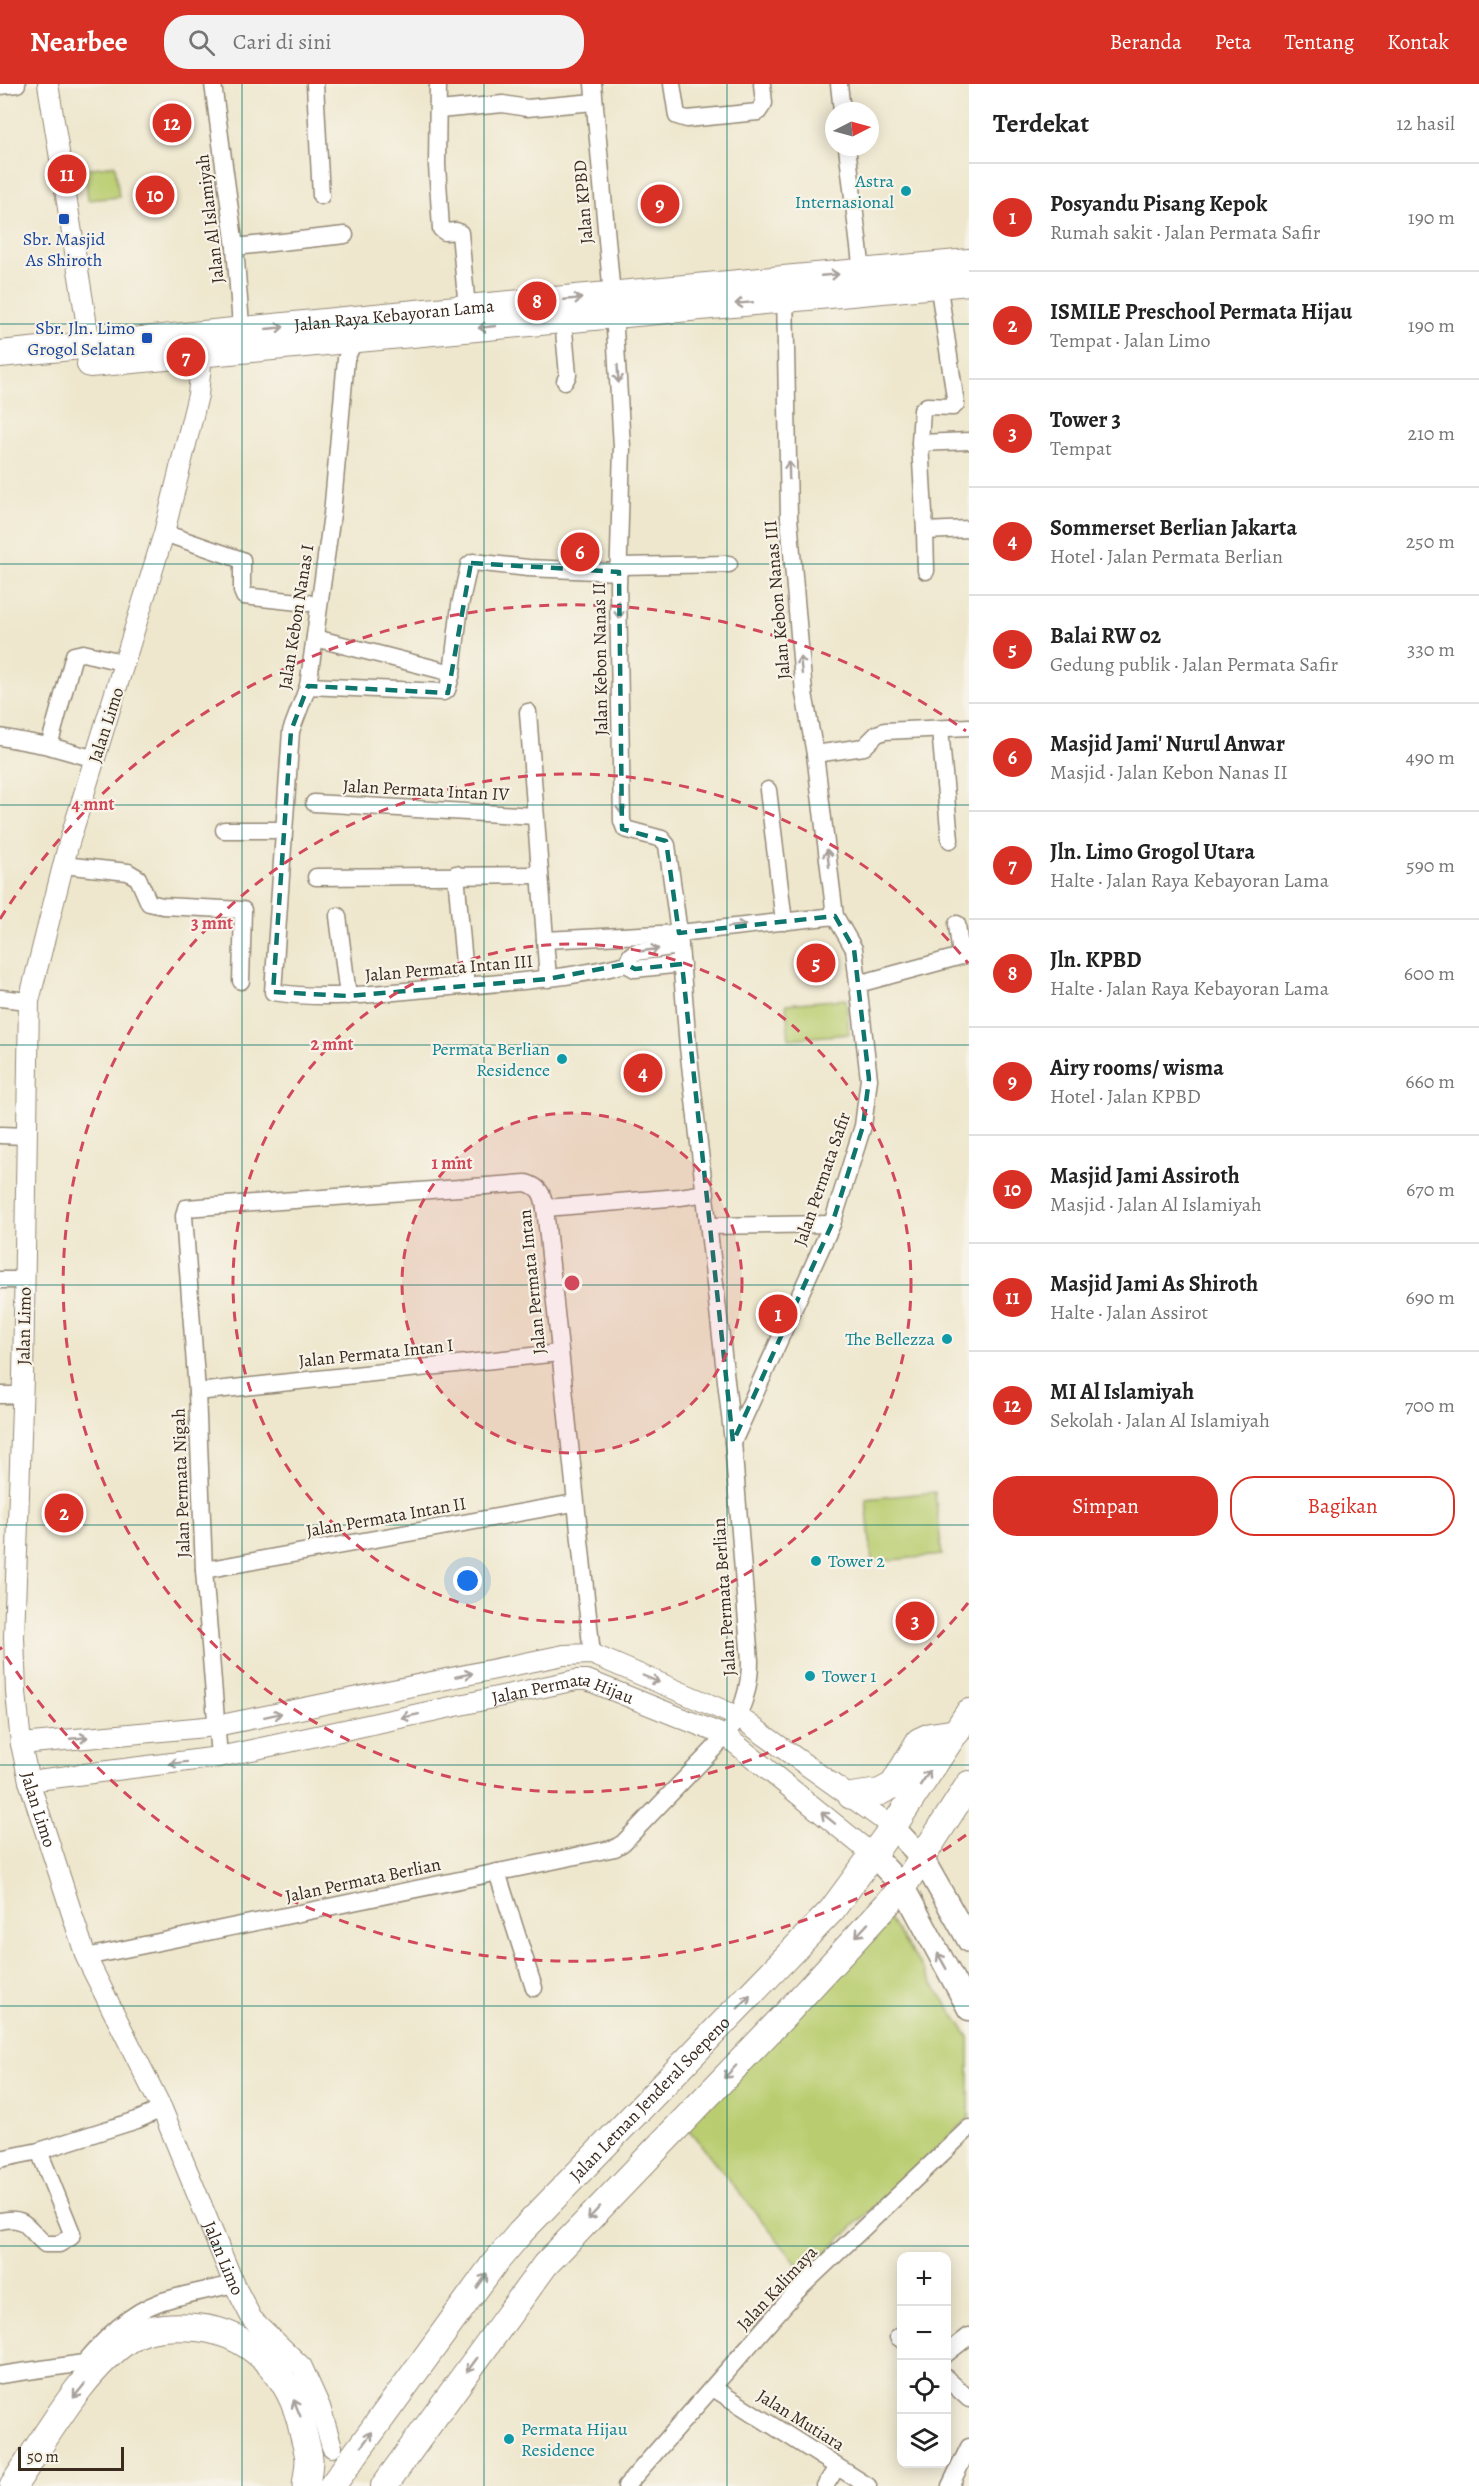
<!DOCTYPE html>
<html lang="id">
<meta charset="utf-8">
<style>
:root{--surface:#fff;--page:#f2f2f2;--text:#222;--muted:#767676;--line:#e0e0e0;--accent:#d93025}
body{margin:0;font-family:Alegreya,serif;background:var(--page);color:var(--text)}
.controls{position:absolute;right:18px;bottom:18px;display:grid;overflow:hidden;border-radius:12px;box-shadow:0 3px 15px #0003}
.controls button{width:54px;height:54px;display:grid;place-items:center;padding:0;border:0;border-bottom:2px solid var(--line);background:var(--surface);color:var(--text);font:30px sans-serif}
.compass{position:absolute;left:825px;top:18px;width:54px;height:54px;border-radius:50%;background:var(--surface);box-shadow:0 3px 15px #0003;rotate:84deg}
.scale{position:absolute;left:18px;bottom:15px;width:106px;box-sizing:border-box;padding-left:6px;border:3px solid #3b2a1e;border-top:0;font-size:16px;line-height:21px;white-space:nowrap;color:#3b2a1e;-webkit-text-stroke:4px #f7f3e8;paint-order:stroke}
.you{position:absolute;left:468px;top:1497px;width:21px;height:21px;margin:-15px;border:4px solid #fff;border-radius:50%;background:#1a73e8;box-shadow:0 0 0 9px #1a73e833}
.badge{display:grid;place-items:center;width:39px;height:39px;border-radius:50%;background:var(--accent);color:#fff;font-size:20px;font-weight:700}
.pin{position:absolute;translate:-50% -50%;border:3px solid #fff;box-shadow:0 2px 6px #0006}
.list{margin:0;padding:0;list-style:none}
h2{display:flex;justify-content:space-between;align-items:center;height:78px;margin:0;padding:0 24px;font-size:26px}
h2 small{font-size:20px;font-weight:400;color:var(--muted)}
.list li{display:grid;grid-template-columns:39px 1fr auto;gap:18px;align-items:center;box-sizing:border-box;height:108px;padding:0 24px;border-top:2px solid var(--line)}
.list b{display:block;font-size:22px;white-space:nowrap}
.list p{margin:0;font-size:20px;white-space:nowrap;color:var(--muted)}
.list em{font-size:20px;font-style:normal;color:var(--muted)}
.actions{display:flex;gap:12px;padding:18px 24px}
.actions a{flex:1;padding:14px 0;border:2px solid var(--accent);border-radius:24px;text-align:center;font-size:21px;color:var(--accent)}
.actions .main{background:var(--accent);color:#fff}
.icon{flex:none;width:33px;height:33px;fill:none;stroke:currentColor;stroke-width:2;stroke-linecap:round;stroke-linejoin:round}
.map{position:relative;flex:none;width:969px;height:2402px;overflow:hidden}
header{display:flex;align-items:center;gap:36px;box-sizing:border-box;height:84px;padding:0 30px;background:var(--accent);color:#fff}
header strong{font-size:28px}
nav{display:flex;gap:33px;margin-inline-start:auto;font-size:21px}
.search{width:420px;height:54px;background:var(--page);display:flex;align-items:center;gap:15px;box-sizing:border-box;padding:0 21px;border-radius:24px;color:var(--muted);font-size:22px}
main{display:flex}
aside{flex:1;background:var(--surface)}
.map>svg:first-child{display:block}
</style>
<header>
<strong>Nearbee</strong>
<div class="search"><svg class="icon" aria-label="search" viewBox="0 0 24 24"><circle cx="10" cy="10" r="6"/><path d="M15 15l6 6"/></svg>Cari di sini</div>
<nav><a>Beranda</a><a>Peta</a><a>Tentang</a><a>Kontak</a></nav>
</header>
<main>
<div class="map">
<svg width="969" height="2402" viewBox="0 0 969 2402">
<rect width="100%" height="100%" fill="#f7f3e8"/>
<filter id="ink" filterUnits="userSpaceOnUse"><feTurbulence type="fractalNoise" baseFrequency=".0167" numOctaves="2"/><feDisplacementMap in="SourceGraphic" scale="12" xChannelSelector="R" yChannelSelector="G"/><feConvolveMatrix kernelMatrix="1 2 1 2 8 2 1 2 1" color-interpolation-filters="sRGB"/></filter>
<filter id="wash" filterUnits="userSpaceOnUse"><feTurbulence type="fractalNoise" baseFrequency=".008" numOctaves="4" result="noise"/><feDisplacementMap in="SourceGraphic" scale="24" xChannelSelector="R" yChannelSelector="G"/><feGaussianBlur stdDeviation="1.35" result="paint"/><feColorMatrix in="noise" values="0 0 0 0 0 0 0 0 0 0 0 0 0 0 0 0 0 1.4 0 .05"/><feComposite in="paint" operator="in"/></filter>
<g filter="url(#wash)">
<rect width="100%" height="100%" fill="#eee7cd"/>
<!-- green -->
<g fill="#b9cd70" stroke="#7a7c47" stroke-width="1.5">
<path d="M115 81 119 113 88 116 85 85Z"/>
<path d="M846 915 849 950 789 955 786 920Z"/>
<path d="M935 1408 942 1471 872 1478 866 1415Z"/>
<path d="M887 1832 969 1953V2034L804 2189 685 2041Z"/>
</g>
</g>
<g filter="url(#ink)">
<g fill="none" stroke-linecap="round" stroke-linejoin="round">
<defs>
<g id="minor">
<path d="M213 0 235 163 242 255"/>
<path d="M315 0 321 112"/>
<path d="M438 0 437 81 441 145 445 148 456 147 460 149 467 224"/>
<path d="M672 0 677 32 687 35 758 28 764 19 762 0"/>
<path d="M839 0 842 27"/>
<path d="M0 2 17 0"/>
<path d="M439 26 503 20 527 24 594 18"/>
<path d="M847 63 863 196"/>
<path d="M235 163 345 151"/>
<path d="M937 191 956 320 953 323 927 322 922 326 920 359 925 447 969 445"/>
<path d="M563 236 568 291 565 297"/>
<path d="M351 249V264L346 275 332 430 308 602 291 647 273 908C327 917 383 909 437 904 500 899 565 896 626 880L631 871 636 868 680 862"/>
<path d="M920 359 969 357"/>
<path d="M925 447 926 487"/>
<path d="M164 449 242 476V507L244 512 308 519"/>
<path d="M619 482 729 480"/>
<path d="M315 554 452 589"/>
<path d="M308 602 443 608 447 606 452 589 460 521 469 481 473 478 528 484 619 488"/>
<path d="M528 628 548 895"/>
<path d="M940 645 950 756"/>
<path d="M0 653 49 662 95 675"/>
<path d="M49 662 74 571 83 569 126 579"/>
<path d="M815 670 864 663 877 650 885 647 969 643"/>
<path d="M768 706 784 838"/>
<path d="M314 719 535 732"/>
<path d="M224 746H284"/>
<path d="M63 781 128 788 138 794 149 819 163 822 243 826 241 897"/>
<path d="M456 790 466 902"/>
<path d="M316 793 540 791"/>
<path d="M338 832 348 912"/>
<path d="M957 840 961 872"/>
<path d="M545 856 679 849 835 832"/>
<path d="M626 880 635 885 682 880"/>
<path d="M858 900 969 870"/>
<path d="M0 914 29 917"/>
<path d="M0 1051 26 1052"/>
<path d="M545 1124 680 1113 706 1109"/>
<path d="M709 1142 832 1140"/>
<path d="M0 1196H24"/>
<path d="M197 1308 559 1269"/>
<path d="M0 1311H22"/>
<path d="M733 1358 832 1140 863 1042 869 995 854 865 835 832 815 670 804 609 789 434 785 207"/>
<path d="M204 1486 574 1419"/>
<path d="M219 1673 204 1486 197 1308 184 1132 186 1124 526 1099C540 1103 543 1110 545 1124L592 1570"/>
<path d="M497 1788 534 1904"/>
<path d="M86 1873 615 1764 623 1759 726 1652C742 1628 750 1606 750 1577L733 1358 688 963 679 849 667 761 662 755 625 745 622 737 618 503 622 363 615 245 593 0"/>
<path d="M0 2075 39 2067 137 2036 162 2025"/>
<path d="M0 2137C27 2131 27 2145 45 2160H59L71 2153 72 2149 39 2067"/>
<path d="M898 2253 902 2256"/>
<path d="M946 2270 969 2252"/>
<path d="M0 2291 84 2279C105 2254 129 2229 160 2218 183 2210 210 2206 234 2200"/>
<path d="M946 2294 969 2315"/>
<path d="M713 2304 868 2402"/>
<path d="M626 2402 796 2208 969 2044"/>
<path d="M825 2402 837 2383"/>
<path d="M950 2402 969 2363"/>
</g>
<g id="tertiary">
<path d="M48 0 92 273"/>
<path id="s1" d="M201 255 202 270 198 311 164 449 68 762 29 917 23 1294 14 1553 16 1608 21 1660 29 1697 86 1873 162 2025 234 2200 252 2235 302 2283 320 2323 332 2363"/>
<path d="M21 1660 216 1642 564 1571 592 1570 739 1633 893 1743"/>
<path id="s2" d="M29 1697 219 1673 576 1596H587L726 1652 873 1771"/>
</g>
<g id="secondary">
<path d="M893 1743 922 1774 969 1857"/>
<path d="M873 1771 903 1803 969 1925"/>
</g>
<g id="primary">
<path id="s3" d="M0 270 467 224 969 178"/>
<path d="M90 280 969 198"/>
<path d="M851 1712 880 1708 893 1701 919 1657 930 1652 957 1648"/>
<path id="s4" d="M332 2402 493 2181 520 2149 832 1826 893 1743 969 1628"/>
<path d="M384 2402 545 2181 785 1931 903 1803 969 1700"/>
</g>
<path id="trunk" d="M13 2402C46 2354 82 2285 132 2253 148 2243 171 2242 189 2243 250 2245 292 2291 303 2348 305 2357 308 2366 309 2375 309 2384 307 2393 306 2402"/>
</defs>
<!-- minor casing -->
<use href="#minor" stroke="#948876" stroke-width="19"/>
<!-- tertiary casing -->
<use href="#tertiary" stroke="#948876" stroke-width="22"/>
<!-- secondary casing -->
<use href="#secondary" stroke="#948876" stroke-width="25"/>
<!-- primary casing -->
<use href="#primary" stroke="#948876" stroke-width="28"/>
<!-- trunk casing -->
<use href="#trunk" stroke="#948876" stroke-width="29"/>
<!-- minor -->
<use href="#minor" stroke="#fff" stroke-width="16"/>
<!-- tertiary -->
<use href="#tertiary" stroke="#fff" stroke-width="20"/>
<!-- secondary -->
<use href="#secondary" stroke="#fff" stroke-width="22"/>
<!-- primary -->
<use href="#primary" stroke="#fff" stroke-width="26"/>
<!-- trunk -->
<use href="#trunk" stroke="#fff" stroke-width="27"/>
</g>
<!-- one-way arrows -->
<defs><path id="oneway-shaft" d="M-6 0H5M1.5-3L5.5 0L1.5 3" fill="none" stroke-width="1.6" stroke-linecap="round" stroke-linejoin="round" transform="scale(1.5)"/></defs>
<g stroke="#a79f9a">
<use href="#oneway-shaft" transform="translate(830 191) rotate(-5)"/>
<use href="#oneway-shaft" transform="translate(573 215) rotate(-5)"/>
<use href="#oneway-shaft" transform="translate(744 219) rotate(175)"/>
<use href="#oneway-shaft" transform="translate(487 243) rotate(174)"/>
<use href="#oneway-shaft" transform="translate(275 244) rotate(-6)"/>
<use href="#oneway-shaft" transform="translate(618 290) rotate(87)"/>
<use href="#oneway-shaft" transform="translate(789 386) rotate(-91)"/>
<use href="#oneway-shaft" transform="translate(619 526) rotate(89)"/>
<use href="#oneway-shaft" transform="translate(801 581) rotate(-96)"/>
<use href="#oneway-shaft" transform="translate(621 721) rotate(89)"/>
<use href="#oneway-shaft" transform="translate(828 774) rotate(-97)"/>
<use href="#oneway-shaft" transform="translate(737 842) rotate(-7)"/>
<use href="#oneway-shaft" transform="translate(650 866) rotate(-8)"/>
<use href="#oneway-shaft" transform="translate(464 1591) rotate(-12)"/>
<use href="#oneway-shaft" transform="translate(651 1595) rotate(23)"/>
<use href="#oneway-shaft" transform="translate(273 1631) rotate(-12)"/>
<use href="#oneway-shaft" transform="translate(410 1632) rotate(168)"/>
<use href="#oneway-shaft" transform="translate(79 1654) rotate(-5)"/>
<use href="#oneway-shaft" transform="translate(178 1679) rotate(173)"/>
<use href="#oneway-shaft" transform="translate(925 1694) rotate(-56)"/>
<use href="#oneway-shaft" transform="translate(828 1734) rotate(-141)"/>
<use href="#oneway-shaft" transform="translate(862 1846) rotate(133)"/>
<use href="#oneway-shaft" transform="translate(942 1877) rotate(-119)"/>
<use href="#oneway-shaft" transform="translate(744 1918) rotate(-46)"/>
<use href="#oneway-shaft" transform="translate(730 1988) rotate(134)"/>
<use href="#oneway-shaft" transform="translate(594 2129) rotate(133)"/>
<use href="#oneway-shaft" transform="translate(482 2197) rotate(-54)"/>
<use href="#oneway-shaft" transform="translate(472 2281) rotate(126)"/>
<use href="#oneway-shaft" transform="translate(79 2307) rotate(129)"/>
<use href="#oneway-shaft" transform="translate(297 2324) rotate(-112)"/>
<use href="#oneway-shaft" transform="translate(367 2355) rotate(-54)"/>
</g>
</g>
<!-- marked area -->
<path fill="none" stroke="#0f766e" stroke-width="4.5" stroke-dasharray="12 8" stroke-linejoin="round" d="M471 479 619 488 622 745 666 757 679 849 835 832 854 865 869 995 863 1042 832 1140 733 1358 682 880 635 885 626 880 548 895 348 912 273 908 291 647 308 602 448 609Z"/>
<!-- grid -->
<path fill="none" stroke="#0f766e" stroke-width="1.5" stroke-opacity="0.55" d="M242 0V2402M484 0V2402M727 0V2402M0 240H969M0 480H969M0 721H969M0 961H969M0 1201H969M0 1441H969M0 1681H969M0 1922H969M0 2162H969"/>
<!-- distance rings -->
<circle cx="572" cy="1199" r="170" fill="#d1495b" fill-opacity=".12"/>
<g fill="none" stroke="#d1495b" stroke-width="3" stroke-dasharray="10 8">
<circle cx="572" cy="1199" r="170"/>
<circle cx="572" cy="1199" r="339"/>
<path d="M968 1519A509 509 0 1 1 968 879"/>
<path d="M966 1751A678 678 0 0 1 0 1563M0 835A678 678 0 0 1 966 647"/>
</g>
<!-- markers -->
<g fill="#0f9aa8" stroke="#f7f3e8" stroke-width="2">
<circle cx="906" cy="107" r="6"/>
<circle cx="562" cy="975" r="6"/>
<circle cx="947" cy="1255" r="6"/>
<circle cx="816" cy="1477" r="6"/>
<circle cx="810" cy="1592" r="6"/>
<circle cx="509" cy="2355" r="6"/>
</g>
<g fill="#1a4fb4" stroke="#f7f3e8" stroke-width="2">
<rect x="58" y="129" width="12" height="12" rx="3"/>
<rect x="141" y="248" width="12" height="12" rx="3"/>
</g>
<g text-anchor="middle" stroke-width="4.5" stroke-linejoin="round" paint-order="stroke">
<!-- culture labels -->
<g font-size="18" fill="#0d838f" stroke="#f7f3e8" text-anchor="end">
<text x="894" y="103">Astra<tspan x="894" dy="21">Internasional</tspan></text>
<text x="550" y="971">Permata Berlian<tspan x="550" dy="21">Residence</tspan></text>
<text x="935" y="1261">The Bellezza</text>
<text x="828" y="1483" text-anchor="start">Tower 2</text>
<text x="822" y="1598" text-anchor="start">Tower 1</text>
<text x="521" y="2351" text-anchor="start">Permata Hijau<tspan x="521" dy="21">Residence</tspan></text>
</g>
<!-- street labels -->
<g font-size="18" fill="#3b2a1e" stroke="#f7f3e8">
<text transform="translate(583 118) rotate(-95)" y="6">Jalan KPBD</text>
<text transform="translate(210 135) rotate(-97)" y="6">Jalan Al Islamiyah</text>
<text dy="6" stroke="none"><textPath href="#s3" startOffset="396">Jalan Raya Kebayoran Lama</textPath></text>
<text transform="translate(777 516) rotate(-95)" y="6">Jalan Kebon Nanas III</text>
<text transform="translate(296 533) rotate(-81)" y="6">Jalan Kebon Nanas I</text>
<text transform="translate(600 575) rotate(-91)" y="6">Jalan Kebon Nanas II</text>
<text transform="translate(106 641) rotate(-72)" y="6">Jalan Limo</text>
<text transform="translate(426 706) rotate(3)" y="6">Jalan Permata Intan IV</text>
<text transform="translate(449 884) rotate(-5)" y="6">Jalan Permata Intan III</text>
<text transform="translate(822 1095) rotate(-71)" y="6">Jalan Permata Safir</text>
<text transform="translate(532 1198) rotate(-96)" y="6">Jalan Permata Intan</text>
<text transform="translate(24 1242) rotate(-89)" y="6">Jalan Limo</text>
<text transform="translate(376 1269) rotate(-6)" y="6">Jalan Permata Intan I</text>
<text transform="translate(181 1399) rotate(-92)" y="6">Jalan Permata Nigah</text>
<text transform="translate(386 1433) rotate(-10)" y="6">Jalan Permata Intan II</text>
<text transform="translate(724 1513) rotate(-94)" y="6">Jalan Permata Berlian</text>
<text dy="6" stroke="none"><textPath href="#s2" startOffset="544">Jalan Permata Hijau</textPath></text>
<text dy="6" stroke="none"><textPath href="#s1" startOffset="1497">Jalan Limo</textPath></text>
<text transform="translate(363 1796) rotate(-12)" y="6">Jalan Permata Berlian</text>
<text dy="6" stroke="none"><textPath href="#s4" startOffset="502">Jalan Letnan Jenderal Soepeno</textPath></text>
<text dy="6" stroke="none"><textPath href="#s1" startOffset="1983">Jalan Limo</textPath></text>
<text transform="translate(777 2204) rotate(-47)" y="6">Jalan Kalimaya</text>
<text transform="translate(801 2336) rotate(32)" y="6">Jalan Mutiara</text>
</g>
<!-- transit labels -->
<g font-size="18" fill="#164399" stroke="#f7f3e8">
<text x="64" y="161">Sbr. Masjid<tspan x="64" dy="21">As Shiroth</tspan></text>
<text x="135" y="250" text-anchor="end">Sbr. Jln. Limo<tspan x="135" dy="21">Grogol Selatan</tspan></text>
</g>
</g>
<circle cx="572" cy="1199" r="9" fill="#d1495b" stroke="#f7f3e8" stroke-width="3"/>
<g font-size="18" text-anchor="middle" font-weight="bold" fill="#d1495b" stroke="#f7f3e8" stroke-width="4.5" stroke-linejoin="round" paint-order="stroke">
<text x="93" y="726">4 mnt</text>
<text x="212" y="845">3 mnt</text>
<text x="332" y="966">2 mnt</text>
<text x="452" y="1085">1 mnt</text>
</g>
</svg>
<div class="controls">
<button>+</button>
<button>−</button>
<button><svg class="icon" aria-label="locate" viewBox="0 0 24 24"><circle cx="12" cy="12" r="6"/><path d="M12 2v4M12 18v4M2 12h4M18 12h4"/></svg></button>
<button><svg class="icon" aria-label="layers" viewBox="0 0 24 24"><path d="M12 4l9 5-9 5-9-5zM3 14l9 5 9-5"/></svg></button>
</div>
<svg class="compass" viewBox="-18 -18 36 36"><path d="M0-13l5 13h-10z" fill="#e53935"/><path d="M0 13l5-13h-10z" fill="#767676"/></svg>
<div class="scale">50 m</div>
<div class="you"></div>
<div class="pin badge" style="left:778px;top:1230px">1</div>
<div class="pin badge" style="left:64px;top:1429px">2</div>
<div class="pin badge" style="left:915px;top:1537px">3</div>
<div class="pin badge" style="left:643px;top:989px">4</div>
<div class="pin badge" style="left:816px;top:879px">5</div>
<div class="pin badge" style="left:580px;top:468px">6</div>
<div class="pin badge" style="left:186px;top:273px">7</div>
<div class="pin badge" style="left:537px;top:217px">8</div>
<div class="pin badge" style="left:660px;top:120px">9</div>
<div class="pin badge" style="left:155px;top:111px">10</div>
<div class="pin badge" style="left:67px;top:90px">11</div>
<div class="pin badge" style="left:172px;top:39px">12</div>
</div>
<aside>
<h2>Terdekat<small>12 hasil</small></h2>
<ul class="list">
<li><span class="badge">1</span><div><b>Posyandu Pisang Kepok</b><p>Rumah sakit · Jalan Permata Safir</p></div><em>190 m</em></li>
<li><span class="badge">2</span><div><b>ISMILE Preschool Permata Hijau</b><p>Tempat · Jalan Limo</p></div><em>190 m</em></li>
<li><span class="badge">3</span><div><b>Tower 3</b><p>Tempat</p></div><em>210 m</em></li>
<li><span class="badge">4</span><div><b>Sommerset Berlian Jakarta</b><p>Hotel · Jalan Permata Berlian</p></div><em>250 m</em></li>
<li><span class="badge">5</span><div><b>Balai RW 02</b><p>Gedung publik · Jalan Permata Safir</p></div><em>330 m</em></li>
<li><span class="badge">6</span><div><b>Masjid Jami' Nurul Anwar</b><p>Masjid · Jalan Kebon Nanas II</p></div><em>490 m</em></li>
<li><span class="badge">7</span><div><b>Jln. Limo Grogol Utara</b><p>Halte · Jalan Raya Kebayoran Lama</p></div><em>590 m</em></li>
<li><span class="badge">8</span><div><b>Jln. KPBD</b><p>Halte · Jalan Raya Kebayoran Lama</p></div><em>600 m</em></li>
<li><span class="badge">9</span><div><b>Airy rooms/ wisma</b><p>Hotel · Jalan KPBD</p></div><em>660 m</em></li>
<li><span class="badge">10</span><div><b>Masjid Jami Assiroth</b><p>Masjid · Jalan Al Islamiyah</p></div><em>670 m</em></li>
<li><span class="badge">11</span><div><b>Masjid Jami As Shiroth</b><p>Halte · Jalan Assirot</p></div><em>690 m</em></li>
<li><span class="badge">12</span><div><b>MI Al Islamiyah</b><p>Sekolah · Jalan Al Islamiyah</p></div><em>700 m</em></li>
</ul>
<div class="actions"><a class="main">Simpan</a><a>Bagikan</a></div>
</aside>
</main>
